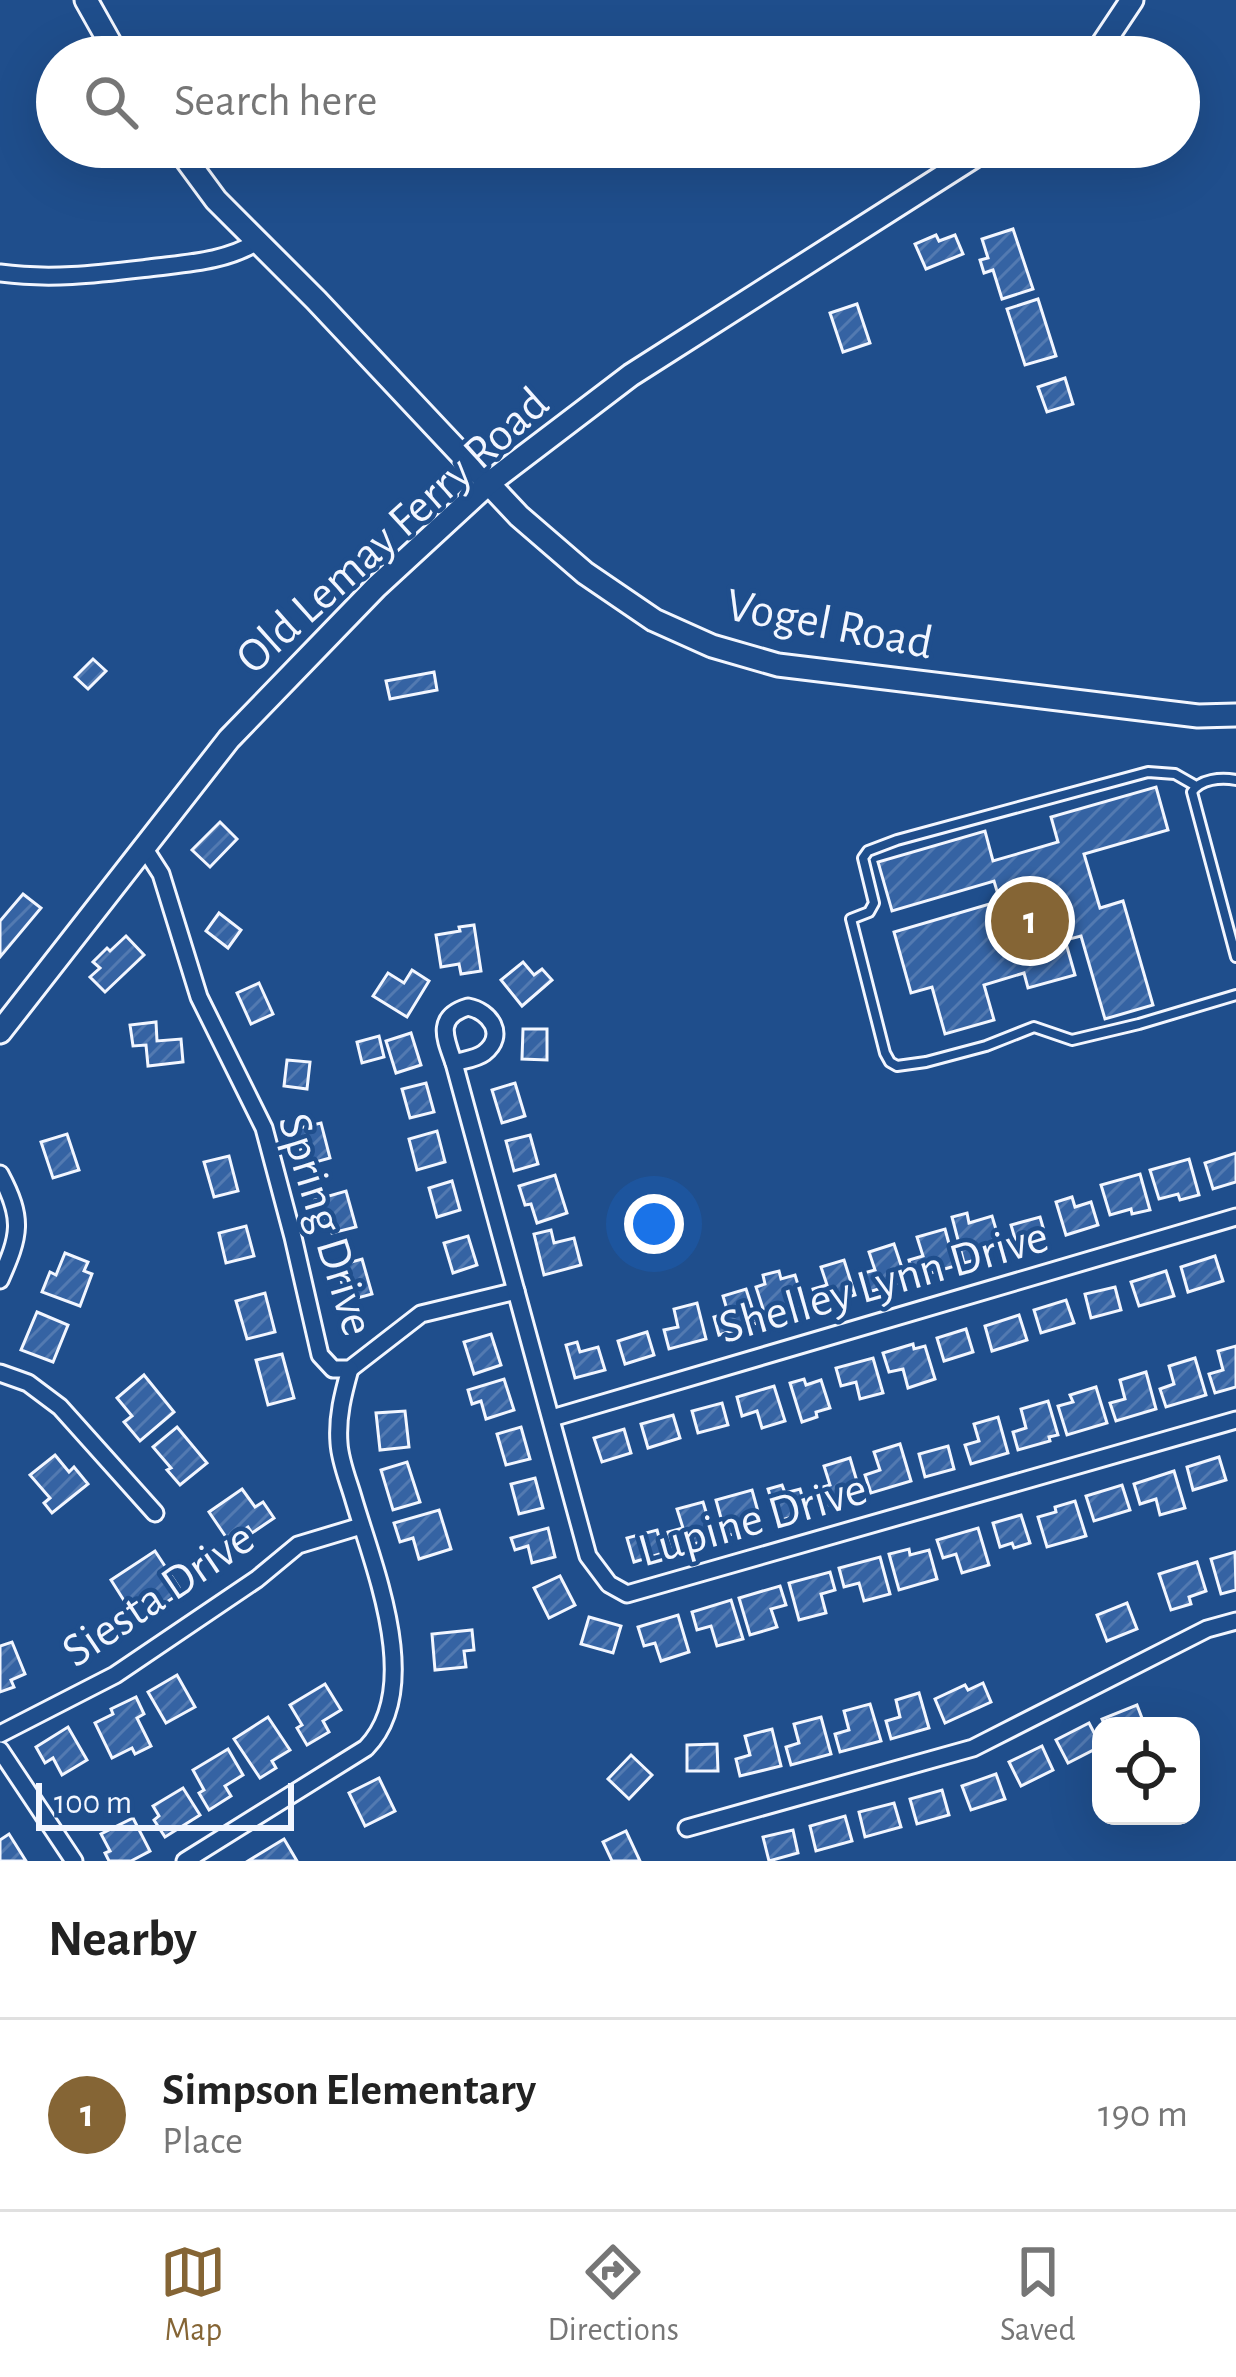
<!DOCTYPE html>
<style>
:root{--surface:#fff;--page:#f6f6f6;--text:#222;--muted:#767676;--line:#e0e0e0;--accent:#856535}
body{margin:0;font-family:"Alegreya Sans",sans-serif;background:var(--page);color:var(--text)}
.controls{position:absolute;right:36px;bottom:36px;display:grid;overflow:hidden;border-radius:24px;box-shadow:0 12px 48px #0002}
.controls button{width:108px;height:108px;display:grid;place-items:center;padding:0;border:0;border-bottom:3px solid var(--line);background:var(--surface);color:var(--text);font:60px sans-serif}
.scale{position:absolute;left:36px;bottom:30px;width:258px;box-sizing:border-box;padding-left:12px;border:6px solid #f2f6ff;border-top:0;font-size:33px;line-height:42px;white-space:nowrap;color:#f2f6ff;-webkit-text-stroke:9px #1f4e8c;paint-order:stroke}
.you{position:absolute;left:654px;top:1224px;width:42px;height:42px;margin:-30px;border:9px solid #fff;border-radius:50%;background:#1a73e8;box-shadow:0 0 0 18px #1a73e833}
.badge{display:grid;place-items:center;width:78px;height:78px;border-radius:50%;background:var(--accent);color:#fff;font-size:39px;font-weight:700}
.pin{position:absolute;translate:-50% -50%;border:6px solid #fff;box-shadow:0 3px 12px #0006}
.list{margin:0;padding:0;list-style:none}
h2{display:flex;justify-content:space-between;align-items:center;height:156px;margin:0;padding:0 48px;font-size:51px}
h2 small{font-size:39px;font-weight:400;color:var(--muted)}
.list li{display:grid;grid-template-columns:78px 1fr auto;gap:36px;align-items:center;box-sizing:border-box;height:192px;padding:0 48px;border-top:3px solid var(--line)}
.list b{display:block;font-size:45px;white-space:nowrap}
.list p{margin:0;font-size:39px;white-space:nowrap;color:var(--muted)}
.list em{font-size:39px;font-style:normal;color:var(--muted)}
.icon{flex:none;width:66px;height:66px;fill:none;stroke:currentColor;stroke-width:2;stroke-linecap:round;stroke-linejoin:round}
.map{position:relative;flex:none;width:1236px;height:1861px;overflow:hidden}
.search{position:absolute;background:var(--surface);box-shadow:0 12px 48px #0002;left:36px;right:36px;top:36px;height:132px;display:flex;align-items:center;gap:30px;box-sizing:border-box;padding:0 42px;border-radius:66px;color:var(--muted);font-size:45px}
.sheet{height:348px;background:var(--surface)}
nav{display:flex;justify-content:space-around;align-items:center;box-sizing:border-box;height:168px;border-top:3px solid var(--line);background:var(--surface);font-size:33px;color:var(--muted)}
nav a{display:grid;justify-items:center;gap:6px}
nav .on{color:var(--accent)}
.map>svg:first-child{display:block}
</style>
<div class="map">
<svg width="1236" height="1861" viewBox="0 0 1236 1861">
<defs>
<pattern id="building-hatch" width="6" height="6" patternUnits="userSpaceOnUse" patternTransform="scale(3)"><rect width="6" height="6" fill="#3563a3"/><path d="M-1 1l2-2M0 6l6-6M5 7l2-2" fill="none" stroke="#537ab1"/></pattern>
</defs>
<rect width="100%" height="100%" fill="#1f4e8c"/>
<!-- building -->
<g fill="url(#building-hatch)" stroke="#f2f6ff" stroke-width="3">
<path d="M1013 229 1033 289 1002 299 993 270 984 273 980 260 988 258 982 239Z"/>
<path d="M936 235 939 241 955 235 963 254 926 269 915 244Z"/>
<path d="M1038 299 1056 356 1025 365 1007 309Z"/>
<path d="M857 304 870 343 843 352 830 313Z"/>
<path d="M1065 378 1073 404 1047 412 1038 387Z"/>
<path d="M93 659 106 671 88 689 75 677Z"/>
<path d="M434 672 437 690 390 699 386 681Z"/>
<path d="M1156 787 1168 830 1084 854 1100 908 1123 901 1153 1005 1105 1019 1081 936 1065 940 1075 975 1028 988 1024 973 984 985 994 1020 945 1034 932 987 911 993 894 932 1000 901 994 881 892 911 878 862 985 831 993 861 1058 842 1051 817Z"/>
<path d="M220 822 237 839 210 867 192 850Z"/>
<path d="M23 894 41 908 0 957V921Z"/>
<path d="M219 913 241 930 228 948 206 931Z"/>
<path d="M474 925 481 971 461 974 459 964 441 967 436 935 460 931 459 927Z"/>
<path d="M126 936 144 955 105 992 90 977 100 968 93 962 107 948 110 951Z"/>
<path d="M523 962 534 975 542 969 552 980 522 1006 501 980Z"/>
<path d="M412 970 429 981 407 1017 373 996 388 973 404 983Z"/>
<path d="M259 983 273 1014 251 1024 237 993Z"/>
<path d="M156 1022 157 1041 181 1039 183 1062 148 1066 146 1045 133 1046 130 1025Z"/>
<path d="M523 1029H547V1060L522 1059Z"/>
<path d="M411 1033 421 1065 396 1073 386 1041Z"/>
<path d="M379 1036 384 1057 362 1063 357 1042Z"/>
<path d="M287 1060 310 1062 307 1089 284 1086Z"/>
<path d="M426 1083 434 1112 410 1118 402 1089Z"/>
<path d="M515 1083 525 1116 502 1123 492 1090Z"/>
<path d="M321 1123 330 1158 305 1165 295 1129Z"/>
<path d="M437 1131 445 1162 417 1170 409 1139Z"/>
<path d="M67 1134 79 1170 53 1178 41 1142Z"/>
<path d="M530 1135 538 1164 514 1171 506 1141Z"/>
<path d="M1236 1153V1182L1213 1189 1205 1163Z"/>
<path d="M229 1156 238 1191 214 1197 204 1162Z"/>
<path d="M1189 1159 1199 1195 1180 1200 1178 1194 1159 1199 1150 1170Z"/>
<path d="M1140 1174 1150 1210 1132 1214 1131 1209 1110 1215 1101 1185Z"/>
<path d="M555 1175 567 1213 537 1223 531 1204 525 1205 519 1186Z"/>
<path d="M452 1181 460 1210 437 1217 429 1188Z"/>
<path d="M346 1191 356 1227 332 1233 328 1218 320 1220 315 1200Z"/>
<path d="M1072 1197 1075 1207 1091 1202 1098 1225 1066 1235 1056 1202Z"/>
<path d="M967 1213 969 1223 992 1216 1001 1246 981 1252 983 1258 964 1263 952 1217Z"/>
<path d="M1040 1217 1047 1241 1018 1249 1011 1225Z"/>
<path d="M246 1226 254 1256 226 1263 219 1233Z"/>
<path d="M945 1229 955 1266 914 1278 909 1260 923 1256 917 1237Z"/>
<path d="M551 1230 554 1243 574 1238 581 1265 544 1275 534 1234Z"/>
<path d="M468 1236 477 1265 453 1273 444 1243Z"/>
<path d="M894 1244 906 1280 866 1293 860 1274 875 1270 869 1252Z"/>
<path d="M65 1253 88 1262 84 1271 92 1274 80 1306 42 1292 50 1272 56 1275Z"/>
<path d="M1215 1256 1223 1281 1188 1292 1181 1267Z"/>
<path d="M362 1259 372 1294 347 1301 337 1266Z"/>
<path d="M844 1260 855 1295 818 1306 813 1289 827 1285 821 1267Z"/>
<path d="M779 1271 781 1279 795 1275 804 1304 784 1310 786 1315 767 1321 756 1287 765 1284 763 1275Z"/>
<path d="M1166 1271 1174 1296 1139 1306 1131 1282Z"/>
<path d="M1115 1287 1121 1310 1091 1318 1085 1294Z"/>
<path d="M746 1289 757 1323 719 1335 714 1317 728 1313 723 1296Z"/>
<path d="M265 1293 275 1332 247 1339 236 1301Z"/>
<path d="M1066 1300 1074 1323 1041 1333 1034 1310Z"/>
<path d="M697 1303 706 1339 669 1349 664 1330 678 1327 674 1309Z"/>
<path d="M37 1312 68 1325 53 1362 21 1350Z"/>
<path d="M1019 1315 1027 1340 992 1351 985 1326Z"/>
<path d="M966 1329 973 1352 944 1361 937 1338Z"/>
<path d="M647 1332 654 1355 625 1364 618 1341Z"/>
<path d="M491 1334 501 1365 474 1374 464 1342Z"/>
<path d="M577 1342 580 1352 598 1347 605 1370 575 1378 566 1345Z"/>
<path d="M913 1344 914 1349 925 1346 935 1379 908 1388 903 1369 889 1372 883 1353Z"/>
<path d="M1236 1346V1387L1215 1393 1209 1374 1223 1370 1218 1351Z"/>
<path d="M282 1354 294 1398 268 1405 256 1360Z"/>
<path d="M873 1358 883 1393 860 1399 856 1382 841 1386 836 1368Z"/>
<path d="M1195 1358 1206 1395 1166 1407 1160 1389 1174 1384 1169 1366Z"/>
<path d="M1146 1372 1156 1409 1116 1421 1110 1403 1125 1399 1120 1380Z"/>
<path d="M144 1375 174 1412 140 1441 124 1422 132 1416 117 1398Z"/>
<path d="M504 1379 514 1410 486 1419 481 1401 472 1404 468 1390Z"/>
<path d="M804 1379 806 1385 821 1380 830 1408 816 1412 817 1417 802 1422 790 1383Z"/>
<path d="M774 1386 785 1421 762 1428 757 1411 742 1416 737 1397Z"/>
<path d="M1096 1387 1107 1423 1067 1435 1058 1406 1073 1402 1070 1395Z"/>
<path d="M1048 1401 1058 1435 1049 1437 1050 1441 1018 1450 1013 1432 1026 1428 1021 1409Z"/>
<path d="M722 1403 728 1425 698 1433 692 1411Z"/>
<path d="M405 1411 409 1447 380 1450 376 1413Z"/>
<path d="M673 1415 680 1438 648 1448 641 1424Z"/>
<path d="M998 1417 1008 1453 971 1464 965 1445 979 1441 974 1424Z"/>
<path d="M177 1427 207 1463 180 1485 167 1470 171 1468 153 1447Z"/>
<path d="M521 1427 530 1459 506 1465 497 1434Z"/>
<path d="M624 1429 631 1453 602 1462 594 1438Z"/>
<path d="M900 1444 911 1481 871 1493 865 1475 880 1470 874 1452Z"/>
<path d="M948 1446 954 1469 925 1477 919 1454Z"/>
<path d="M55 1455 69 1472 74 1467 88 1484 52 1513 44 1503 50 1498 30 1475Z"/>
<path d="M1219 1457 1226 1480 1193 1490 1187 1467Z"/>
<path d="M850 1458 861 1495 821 1507 816 1489 830 1485 824 1466Z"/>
<path d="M407 1462 420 1502 393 1510 381 1470Z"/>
<path d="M1174 1471 1185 1508 1160 1515 1156 1499 1140 1504 1134 1484Z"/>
<path d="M535 1478 543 1508 519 1514 511 1484Z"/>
<path d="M782 1485 785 1493 800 1489 807 1513 778 1521 768 1489Z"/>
<path d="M1122 1485 1130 1510 1094 1521 1086 1496Z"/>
<path d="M242 1489 255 1507 263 1502 274 1518 252 1533 248 1527 228 1540 209 1512Z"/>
<path d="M752 1490 762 1526 726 1536 716 1500Z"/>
<path d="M1075 1501 1086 1536 1047 1547 1038 1517 1056 1512 1055 1507Z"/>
<path d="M703 1502 714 1538 674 1550 668 1532 683 1528 677 1509Z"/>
<path d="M439 1510 451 1549 419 1559 413 1538 400 1542 394 1523Z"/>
<path d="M1021 1515 1030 1543 1014 1548 1012 1543 1000 1547 993 1523Z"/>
<path d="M548 1528 555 1557 532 1563 528 1546 515 1550 511 1538Z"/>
<path d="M978 1528 989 1565 962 1573 956 1554 943 1558 937 1540Z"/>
<path d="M657 1530 663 1553 634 1562 627 1538Z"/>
<path d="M909 1549 910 1555 929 1550 937 1579 899 1590 889 1554Z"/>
<path d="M155 1551 182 1592 162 1605 154 1594 130 1610 111 1580Z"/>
<path d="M1235 1552 1236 1590 1221 1594 1211 1559Z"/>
<path d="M880 1557 890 1594 864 1601 859 1583 844 1587 839 1568Z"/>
<path d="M1197 1562 1206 1591 1189 1597 1191 1604 1171 1610 1159 1574Z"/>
<path d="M830 1572 835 1590 821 1594 826 1613 799 1620 789 1583Z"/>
<path d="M560 1576 575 1605 549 1618 534 1588Z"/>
<path d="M780 1586 786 1605 771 1609 777 1627 750 1635 739 1598Z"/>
<path d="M731 1600 743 1639 717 1646 711 1626 697 1630 692 1612Z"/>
<path d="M1127 1603 1137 1629 1107 1641 1097 1615Z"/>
<path d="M678 1615 689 1652 661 1661 655 1643 644 1646 638 1627Z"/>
<path d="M589 1617 621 1626 613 1653 581 1644Z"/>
<path d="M472 1630 474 1650 464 1651 466 1667 435 1670 432 1634Z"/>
<path d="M12 1642 25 1674 11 1680 14 1687 0 1692V1646Z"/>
<path d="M177 1675 195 1707 166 1723 148 1692Z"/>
<path d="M983 1683 991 1702 945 1723 935 1699 965 1685 968 1690Z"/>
<path d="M325 1684 341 1710 323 1721 329 1732 307 1745 297 1728 302 1725 290 1705Z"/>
<path d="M919 1693 929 1728 891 1739 886 1721 900 1717 896 1700Z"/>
<path d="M136 1697 144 1714 137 1718 151 1746 135 1754 132 1748 112 1758 95 1723 113 1714 111 1709Z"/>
<path d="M870 1704 881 1741 840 1752 835 1734 849 1730 844 1711Z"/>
<path d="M1137 1705 1145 1726H1105L1102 1719Z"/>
<path d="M268 1717 290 1750 272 1761 276 1768 260 1778 234 1739Z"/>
<path d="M821 1717 831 1754 791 1765 786 1747 799 1743 794 1724Z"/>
<path d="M1089 1723 1101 1746 1068 1763 1056 1740Z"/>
<path d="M68 1727 87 1760 62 1775 53 1758 45 1763 36 1747Z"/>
<path d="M772 1729 781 1766 740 1776 736 1759 750 1755 745 1736Z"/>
<path d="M717 1744 718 1771H687V1745Z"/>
<path d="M1042 1746 1053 1770 1021 1786 1009 1762Z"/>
<path d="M228 1749 243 1775 225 1786 231 1796 209 1810 199 1793 204 1790 193 1770Z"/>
<path d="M631 1755 652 1775 629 1799 608 1779Z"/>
<path d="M996 1774 1005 1799 971 1810 962 1786Z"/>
<path d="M379 1778 395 1811 365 1826 349 1793Z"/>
<path d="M183 1788 200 1815 165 1837 154 1820 159 1816 153 1806Z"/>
<path d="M942 1790 949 1815 917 1824 910 1799Z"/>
<path d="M894 1803 901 1827 865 1837 859 1812Z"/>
<path d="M845 1816 852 1841 816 1851 810 1826Z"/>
<path d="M133 1818 150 1851 131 1861H109L105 1853 110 1851 101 1834Z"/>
<path d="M793 1830 798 1853 769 1861 763 1837Z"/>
<path d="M626 1831 640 1861H612L603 1842Z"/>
<path d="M9 1834 26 1861H0V1840Z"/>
<path d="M284 1839 297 1861H248Z"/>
</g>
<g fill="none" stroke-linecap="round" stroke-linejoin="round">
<defs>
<g id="lane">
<path d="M1236 780C1221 777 1200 779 1192 792L1236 957"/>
<path d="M1196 786 1175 774 1148 772 897 840 868 851 863 858 874 903 869 912 851 919 885 1053 890 1062 897 1066 926 1062 986 1046 1034 1027 1072 1040 1139 1024 1236 995"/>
</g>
<g id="street">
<path d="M0 273C51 280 98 274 149 268 187 263 224 262 257 242"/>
<path d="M143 846 161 874 199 997 264 1128 293 1237 320 1355 333 1369H350L421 1314 516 1291"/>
<path d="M468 1007C490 1011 507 1035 484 1053 476 1059 463 1060 454 1063 445 1038 435 1017 468 1007Z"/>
<path d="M454 1063 588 1556 609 1584 627 1594 1236 1420"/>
<path d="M0 1174C24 1219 20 1235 0 1280"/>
<path d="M0 1373 28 1383 60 1407 155 1513"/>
<path d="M552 1418 1236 1217"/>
<path d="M0 1734 115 1675 257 1579 298 1545 361 1526"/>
<path d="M0 1750 74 1861"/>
<path d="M687 1828 973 1748 1207 1629 1236 1621"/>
<path d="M185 1861 366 1748C425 1688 373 1566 353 1497 348 1480 340 1461 339 1443 337 1417 343 1394 350 1369"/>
</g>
<g id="secondary">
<path d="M86 0 118 57"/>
<path d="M1094 57 1132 0"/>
<path d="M177 147 216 200 316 300 519 516 585 573 654 620 712 646 778 665 1198 716 1236 715"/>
<path d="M0 1032 229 739 376 587 489 483 631 375 989 147"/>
</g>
</defs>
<!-- lane casing -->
<use href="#lane" stroke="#f2f6ff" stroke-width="14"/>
<!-- street casing -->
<use href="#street" stroke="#f2f6ff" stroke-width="21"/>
<!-- secondary casing -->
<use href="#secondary" stroke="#f2f6ff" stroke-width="27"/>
<!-- lane -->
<use href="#lane" stroke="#1f4e8c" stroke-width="8"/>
<!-- street -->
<use href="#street" stroke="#1f4e8c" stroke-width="15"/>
<!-- secondary -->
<use href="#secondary" stroke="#1f4e8c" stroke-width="21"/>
</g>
<g text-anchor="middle" stroke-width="9" stroke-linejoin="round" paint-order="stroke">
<!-- street labels -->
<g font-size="48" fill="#f2f6ff" stroke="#1f4e8c">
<text transform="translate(391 529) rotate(-42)" y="17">Old Lemay Ferry Road</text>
<text transform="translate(830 622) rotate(11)" y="17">Vogel Road</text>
<text transform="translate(328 1224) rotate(73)" y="17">Spring Drive</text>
<text transform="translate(883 1280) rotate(-16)" y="17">Shelley Lynn Drive</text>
<text transform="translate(752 1518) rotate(-16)" y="17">Lupine Drive</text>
<text transform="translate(157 1593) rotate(-34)" y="17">Siesta Drive</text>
</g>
</g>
</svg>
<div class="controls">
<button><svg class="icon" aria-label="locate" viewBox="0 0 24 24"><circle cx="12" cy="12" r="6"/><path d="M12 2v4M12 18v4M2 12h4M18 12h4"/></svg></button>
</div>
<div class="scale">100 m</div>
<div class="you"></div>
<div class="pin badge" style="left:1030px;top:921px">1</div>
<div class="search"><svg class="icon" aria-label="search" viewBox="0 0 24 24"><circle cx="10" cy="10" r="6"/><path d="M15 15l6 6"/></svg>Search here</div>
</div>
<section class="sheet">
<h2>Nearby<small></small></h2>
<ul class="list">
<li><span class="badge">1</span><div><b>Simpson Elementary</b><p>Place</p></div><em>190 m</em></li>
</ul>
</section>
<nav>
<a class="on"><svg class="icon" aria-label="map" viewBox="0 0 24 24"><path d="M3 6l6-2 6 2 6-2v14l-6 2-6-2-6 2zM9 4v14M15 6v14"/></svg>Map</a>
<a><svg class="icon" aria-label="directions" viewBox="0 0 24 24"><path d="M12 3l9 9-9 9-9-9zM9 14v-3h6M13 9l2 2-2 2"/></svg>Directions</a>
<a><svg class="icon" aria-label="saved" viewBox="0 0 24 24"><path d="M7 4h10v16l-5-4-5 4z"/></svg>Saved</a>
</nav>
